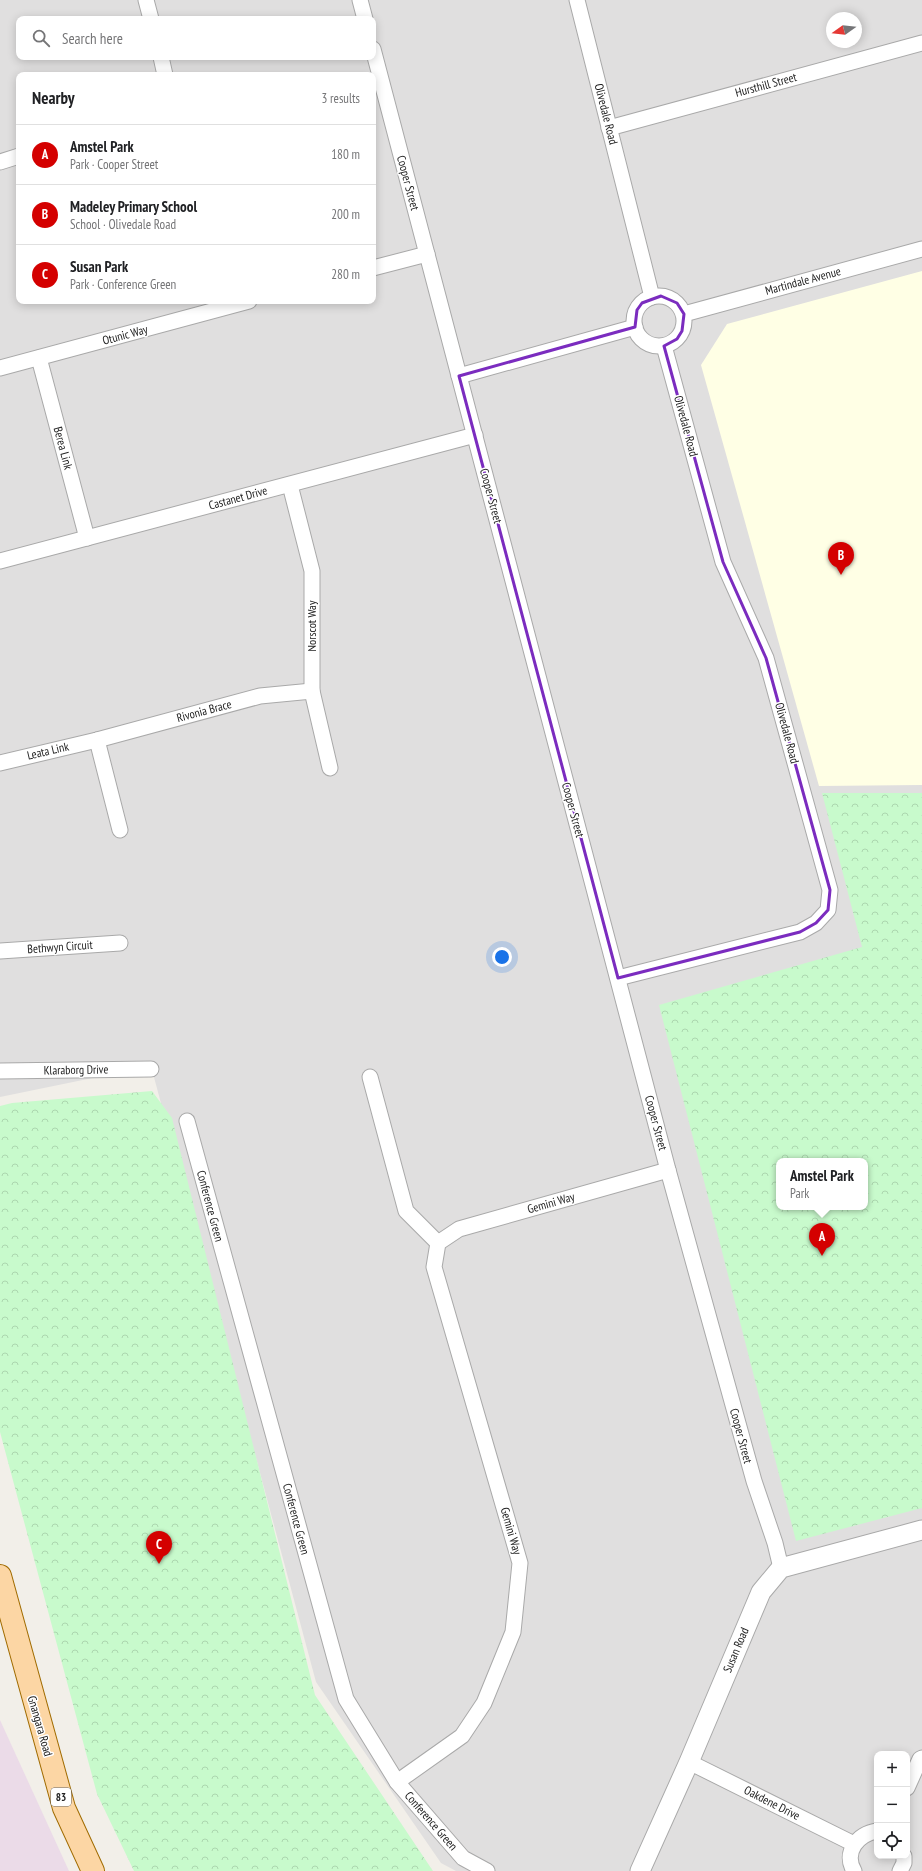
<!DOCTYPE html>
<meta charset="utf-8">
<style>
:root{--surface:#fff;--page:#f2f2f2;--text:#202124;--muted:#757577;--line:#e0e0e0;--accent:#d40000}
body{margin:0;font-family:"PT Sans Narrow",sans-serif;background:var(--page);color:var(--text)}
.controls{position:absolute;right:12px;bottom:12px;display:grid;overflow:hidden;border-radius:8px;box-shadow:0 2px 10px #0003}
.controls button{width:36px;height:36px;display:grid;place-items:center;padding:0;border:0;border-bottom:1px solid var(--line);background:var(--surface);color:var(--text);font:20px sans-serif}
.compass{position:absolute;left:826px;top:12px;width:36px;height:36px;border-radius:50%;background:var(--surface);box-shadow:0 2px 10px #0003;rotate:255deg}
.you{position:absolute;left:502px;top:957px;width:14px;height:14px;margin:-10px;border:3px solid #fff;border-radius:50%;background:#1a73e8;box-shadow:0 0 0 6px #1a73e833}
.badge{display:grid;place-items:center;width:26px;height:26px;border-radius:50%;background:var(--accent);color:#fff;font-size:13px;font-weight:700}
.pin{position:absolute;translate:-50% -33px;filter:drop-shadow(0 1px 2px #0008)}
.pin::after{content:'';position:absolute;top:21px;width:14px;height:12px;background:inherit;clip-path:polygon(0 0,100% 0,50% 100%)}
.popup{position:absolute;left:776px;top:1158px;width:92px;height:52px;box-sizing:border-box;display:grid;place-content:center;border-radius:8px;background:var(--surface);filter:drop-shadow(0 1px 3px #0005);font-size:13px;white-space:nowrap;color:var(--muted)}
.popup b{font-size:15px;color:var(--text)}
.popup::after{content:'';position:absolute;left:50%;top:100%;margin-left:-8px;border:8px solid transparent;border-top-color:var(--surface)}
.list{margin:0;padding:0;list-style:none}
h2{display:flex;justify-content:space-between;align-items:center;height:52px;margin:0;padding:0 16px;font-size:17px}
h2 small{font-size:13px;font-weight:400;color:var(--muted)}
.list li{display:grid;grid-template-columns:26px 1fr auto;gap:12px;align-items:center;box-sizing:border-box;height:60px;padding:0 16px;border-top:1px solid var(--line)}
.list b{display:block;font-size:15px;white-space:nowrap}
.list p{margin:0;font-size:13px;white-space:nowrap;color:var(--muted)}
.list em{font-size:13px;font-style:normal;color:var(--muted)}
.icon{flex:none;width:22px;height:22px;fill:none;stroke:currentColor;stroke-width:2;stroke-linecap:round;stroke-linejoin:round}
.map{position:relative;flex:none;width:922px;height:1871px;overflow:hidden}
.search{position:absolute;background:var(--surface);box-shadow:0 2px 10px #0003;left:16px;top:16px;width:360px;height:44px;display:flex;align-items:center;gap:10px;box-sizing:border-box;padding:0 14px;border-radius:8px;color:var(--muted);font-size:15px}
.panel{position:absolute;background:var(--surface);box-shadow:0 2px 10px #0003;left:16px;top:72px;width:360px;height:232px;border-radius:8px}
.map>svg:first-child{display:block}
</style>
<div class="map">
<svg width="922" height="1871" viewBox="0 0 922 1871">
<defs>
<pattern id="park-crowns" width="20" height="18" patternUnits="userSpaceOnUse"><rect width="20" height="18" fill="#c8facc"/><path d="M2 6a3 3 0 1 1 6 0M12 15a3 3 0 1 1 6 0" fill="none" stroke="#acd6af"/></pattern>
</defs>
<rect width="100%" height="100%" fill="#f2efe9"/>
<!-- residential -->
<path fill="#e0dfdf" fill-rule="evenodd" d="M0 0H922V1871H456L441 1863 316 1682 151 1066 0 1097ZM832 18H856V42H832ZM19 19H373V57H19ZM19 75H373V301H19ZM779 1161H865V1207H779ZM877 1754H907V1856H877Z"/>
<!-- industrial -->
<path fill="#ebdbe8" d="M0 1720 69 1871H0Z"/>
<!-- education -->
<path fill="#ffffe5" d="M922 271V785L819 786 701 365 727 324Z"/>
<!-- park -->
<g fill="url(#park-crowns)" fill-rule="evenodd">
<path d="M822 793H922V1508L796 1541 659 1005 862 947ZM779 1161H865V1207H779Z"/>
<path d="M152 1091 172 1118 315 1695 433 1871H134L97 1794 0 1432V1106L12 1103Z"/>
</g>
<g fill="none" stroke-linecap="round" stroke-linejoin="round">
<defs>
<g id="minor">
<path d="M146 0 151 19"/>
<path d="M360 0 365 19"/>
<path d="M577 0 652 297"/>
<path d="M373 49 668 1170 754 1481 775 1543 781 1568"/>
<path d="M161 57 165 75"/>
<path d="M609 128 922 43"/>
<path d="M0 162 19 156"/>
<path d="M373 268 427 254"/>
<circle cx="659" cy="321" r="25"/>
<path d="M684 314 922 249"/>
<path d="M39 358 87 538"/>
<path d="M0 368 249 301"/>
<path d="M459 376 635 327"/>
<path d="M290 485 312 571V691L330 768"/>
<path d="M0 561 475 435"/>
<path d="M97 740 120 830"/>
<path d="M0 763 97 740 260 696 312 691"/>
<path d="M0 951 120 943"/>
<path d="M618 978 800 932 816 923 828 910 830 890 766 658 723 562 664 346"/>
<path d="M0 1071 151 1069"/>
<path d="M370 1077 406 1211 438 1243"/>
<path d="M187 1121 346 1699 397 1782 463 1858 487 1871"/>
<path d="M689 1762 854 1844"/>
<path d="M397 1782 462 1736 484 1703 513 1632 520 1563 434 1267 438 1243 459 1229 668 1170"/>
<path d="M907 1788 920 1759 922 1758"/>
<path d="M854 1871C843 1852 858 1834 877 1831"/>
<path d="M900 1871 904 1863V1856"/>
</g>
<path id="tertiary" d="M640 1871 689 1762 761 1592 781 1568 922 1530"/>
<path id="primary" d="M0 1576 64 1808 93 1871"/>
</defs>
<!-- minor casing -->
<use href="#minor" stroke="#a9a9a9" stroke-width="17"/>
<!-- tertiary casing -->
<use href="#tertiary" stroke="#a9a9a9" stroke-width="21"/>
<!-- primary casing -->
<use href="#primary" stroke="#a06b00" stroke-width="24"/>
<!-- minor -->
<use href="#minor" stroke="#fff" stroke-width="15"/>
<!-- tertiary -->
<use href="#tertiary" stroke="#fff" stroke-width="19"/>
<!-- primary -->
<use href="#primary" stroke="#fcd6a4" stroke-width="22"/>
</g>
<!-- marked area -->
<path fill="none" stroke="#7b2cbf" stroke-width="3" stroke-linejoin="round" d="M661 296 677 303 684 314 682 331 677 339 664 346 723 562 766 658 830 890 828 910 816 923 800 932 618 978 459 376 635 327 637 310 642 303Z"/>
<g text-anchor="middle" stroke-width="3" stroke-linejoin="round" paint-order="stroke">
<!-- shield labels -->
<rect fill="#fff" stroke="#646464" stroke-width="1" x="51" y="1788" width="20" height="18" rx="3"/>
<g font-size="11" font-weight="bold" fill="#222">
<text x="61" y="1801">83</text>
</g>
<!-- street labels -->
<g font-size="12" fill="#222" stroke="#fff">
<text transform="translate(766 85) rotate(-15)" y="4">Hursthill Street</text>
<text transform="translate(606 114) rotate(76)" y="4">Olivedale Road</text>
<text transform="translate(408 183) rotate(75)" y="4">Cooper Street</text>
<text transform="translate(803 281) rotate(-15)" y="4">Martindale Avenue</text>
<text transform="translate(125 335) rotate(-15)" y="4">Otunic Way</text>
<text transform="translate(686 426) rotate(75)" y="4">Olivedale Road</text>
<text transform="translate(63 448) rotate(75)" y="4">Berea Link</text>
<text transform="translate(491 496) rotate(75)" y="4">Cooper Street</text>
<text transform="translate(238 498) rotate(-15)" y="4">Castanet Drive</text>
<text transform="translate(312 626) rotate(-90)" y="4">Norscot Way</text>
<text transform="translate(204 711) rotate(-15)" y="4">Rivonia Brace</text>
<text transform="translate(787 733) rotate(75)" y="4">Olivedale Road</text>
<text transform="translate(48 751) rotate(-13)" y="4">Leata Link</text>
<text transform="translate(573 810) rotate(75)" y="4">Cooper Street</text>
<text transform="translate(60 947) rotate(-4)" y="4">Bethwyn Circuit</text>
<text transform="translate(76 1070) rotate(-1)" y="4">Klaraborg Drive</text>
<text transform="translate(656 1123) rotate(75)" y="4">Cooper Street</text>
<text transform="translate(551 1203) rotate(-16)" y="4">Gemini Way</text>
<text transform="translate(210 1206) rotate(75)" y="4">Conference Green</text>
<text transform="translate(741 1436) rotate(75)" y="4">Cooper Street</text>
<text transform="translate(296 1519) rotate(75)" y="4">Conference Green</text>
<text transform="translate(511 1531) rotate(74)" y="4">Gemini Way</text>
<text transform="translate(736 1650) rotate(-67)" y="4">Susan Road</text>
<text transform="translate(40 1726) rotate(74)" y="4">Gnangara Road</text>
<text transform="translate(772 1803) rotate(27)" y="4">Oakdene Drive</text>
<text transform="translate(431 1821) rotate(49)" y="4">Conference Green</text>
</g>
</g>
</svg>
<div class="controls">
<button>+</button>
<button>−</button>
<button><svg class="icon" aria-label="locate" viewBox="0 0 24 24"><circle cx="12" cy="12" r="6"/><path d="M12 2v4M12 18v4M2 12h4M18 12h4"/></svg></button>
</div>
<svg class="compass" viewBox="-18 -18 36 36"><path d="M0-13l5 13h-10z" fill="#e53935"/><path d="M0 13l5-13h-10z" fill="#757577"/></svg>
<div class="you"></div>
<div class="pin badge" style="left:822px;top:1256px">A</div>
<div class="popup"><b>Amstel Park</b>Park</div>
<div class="pin badge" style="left:841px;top:575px">B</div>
<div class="pin badge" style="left:159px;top:1564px">C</div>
<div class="search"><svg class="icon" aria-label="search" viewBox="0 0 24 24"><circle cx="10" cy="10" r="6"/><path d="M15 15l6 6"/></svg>Search here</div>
<section class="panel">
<h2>Nearby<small>3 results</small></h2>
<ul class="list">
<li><span class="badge">A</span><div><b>Amstel Park</b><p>Park · Cooper Street</p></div><em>180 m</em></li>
<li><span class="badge">B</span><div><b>Madeley Primary School</b><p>School · Olivedale Road</p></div><em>200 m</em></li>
<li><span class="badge">C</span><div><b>Susan Park</b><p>Park · Conference Green</p></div><em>280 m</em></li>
</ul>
</section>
</div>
